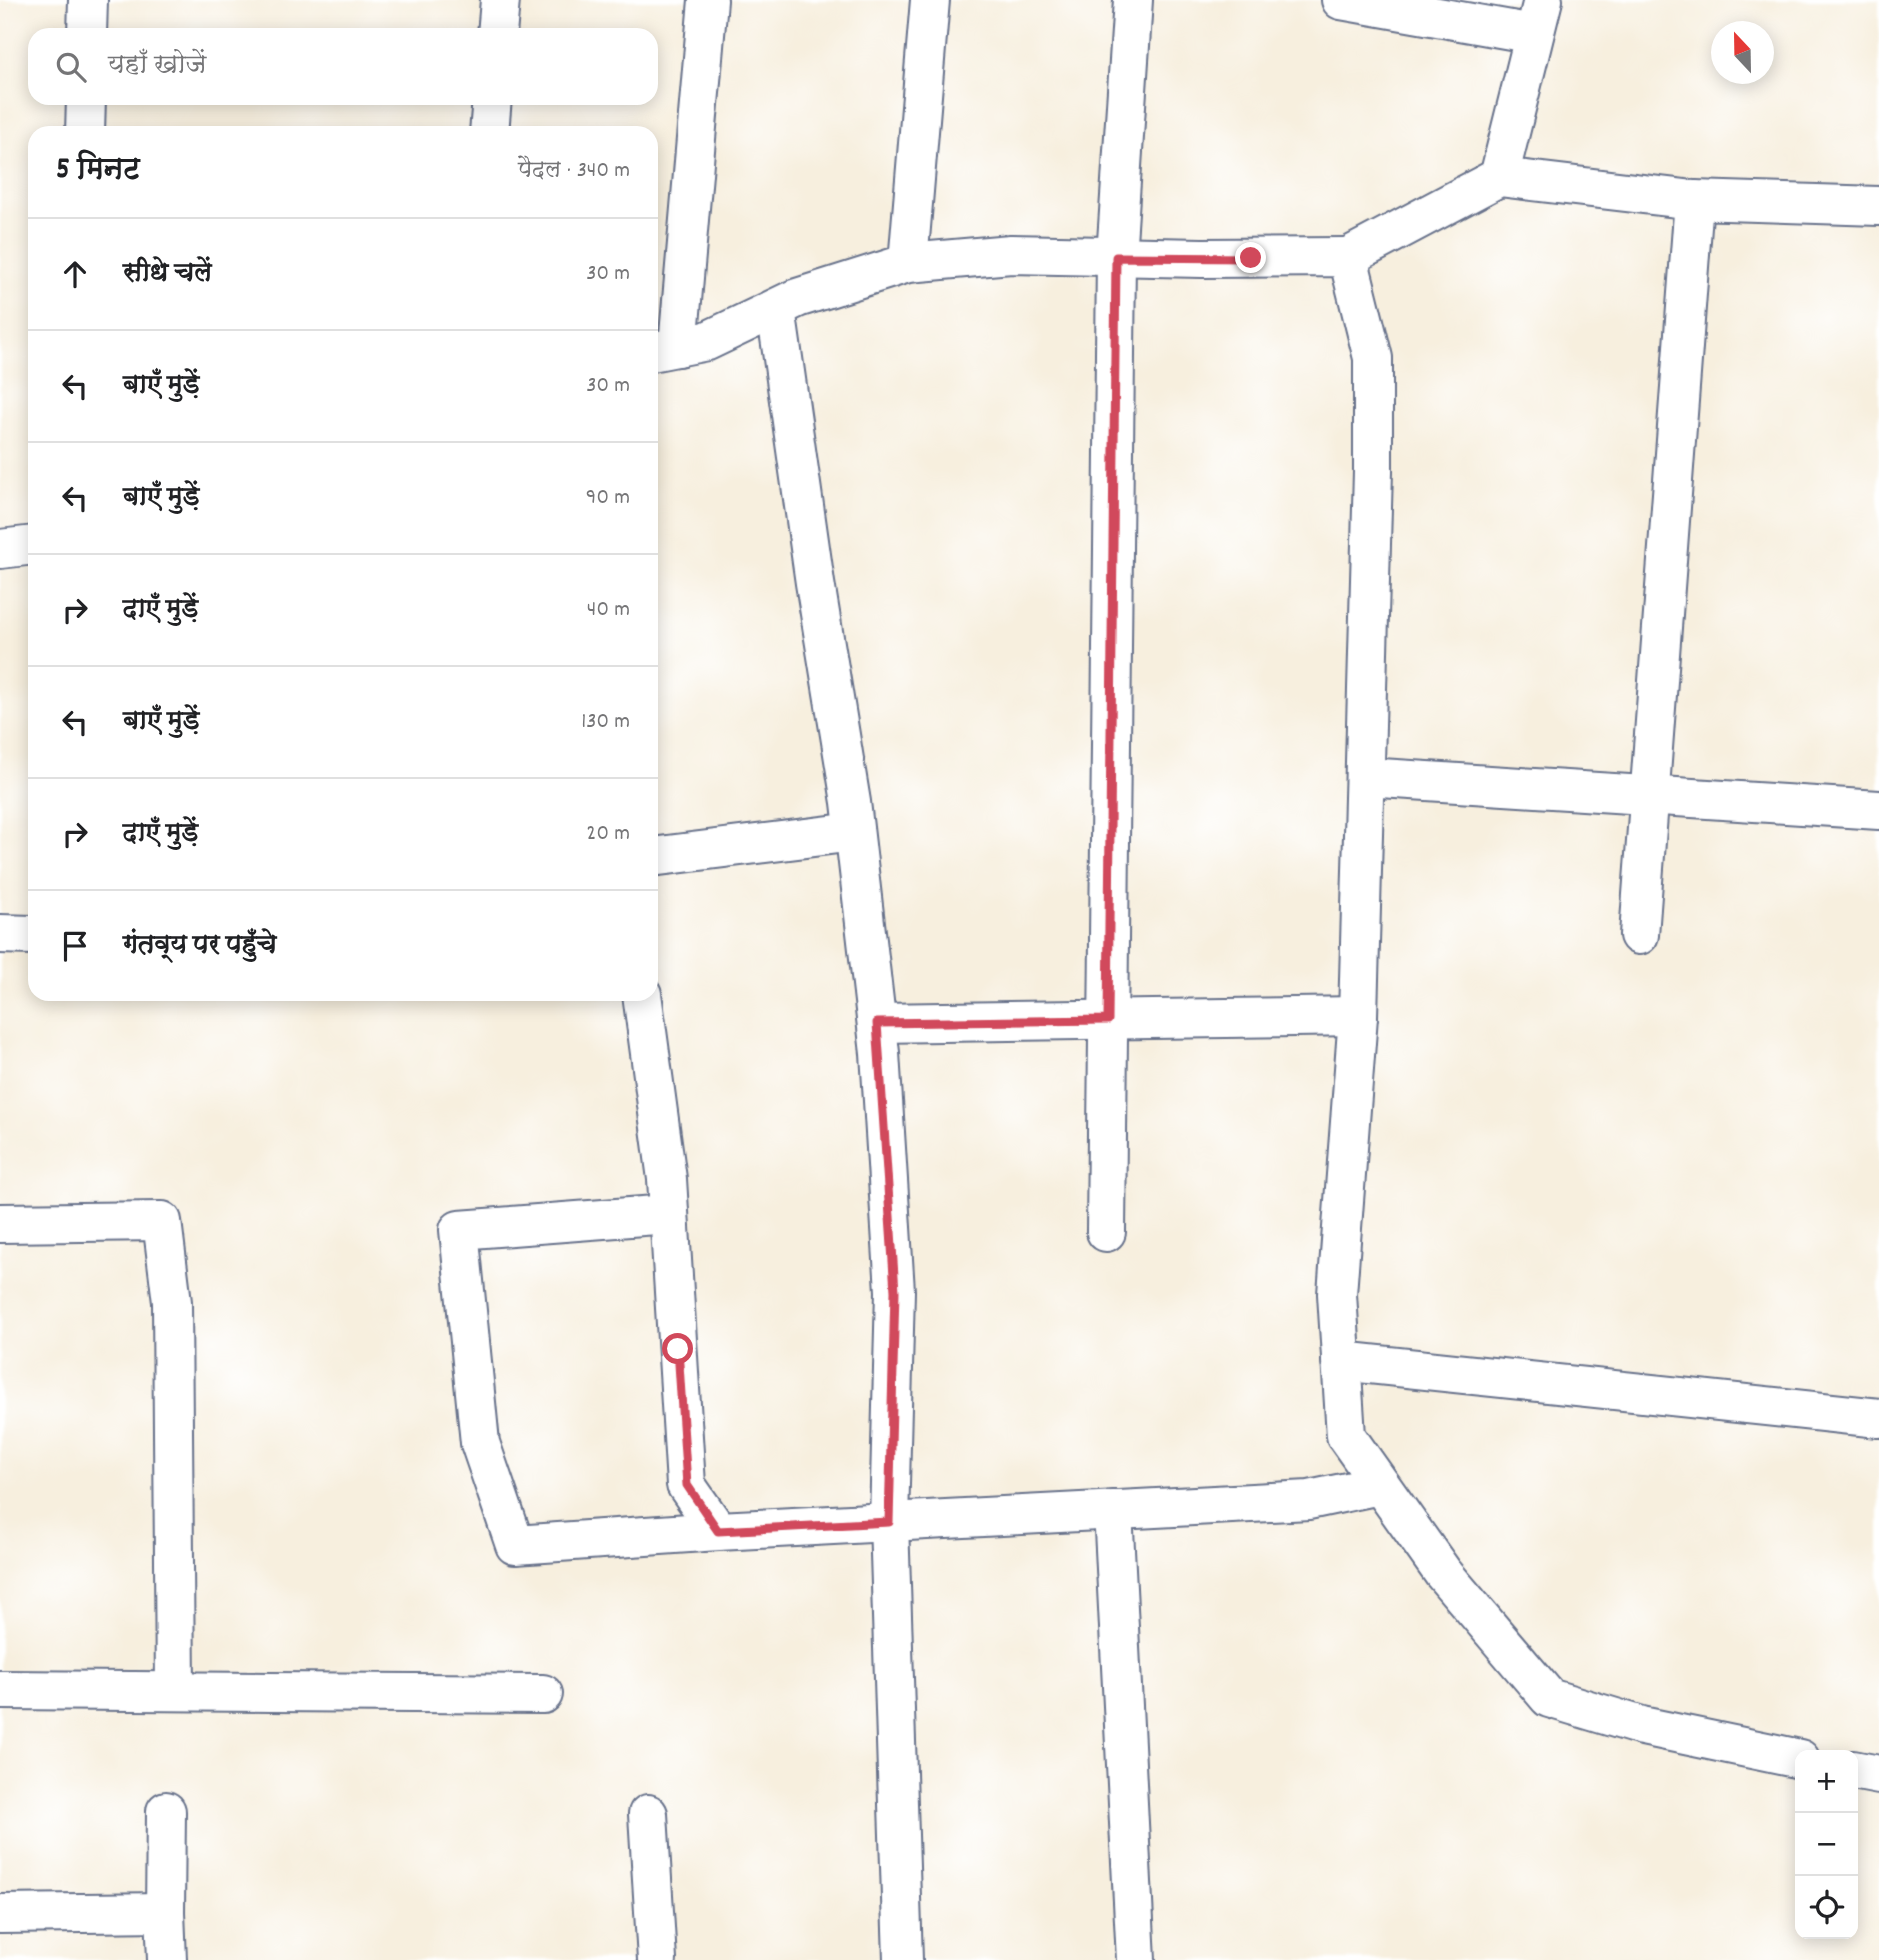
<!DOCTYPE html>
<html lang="hi">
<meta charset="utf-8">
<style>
:root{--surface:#fff;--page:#f2f2f2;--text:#202124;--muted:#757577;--line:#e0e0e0}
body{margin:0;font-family:Dekko,"Playpen Sans Deva",sans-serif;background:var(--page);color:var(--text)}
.controls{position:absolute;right:21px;bottom:21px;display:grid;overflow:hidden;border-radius:14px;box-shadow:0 4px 18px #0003}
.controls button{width:63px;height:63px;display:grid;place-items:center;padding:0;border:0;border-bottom:2px solid var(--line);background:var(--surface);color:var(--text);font:35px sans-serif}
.compass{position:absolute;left:1711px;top:21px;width:63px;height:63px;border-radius:50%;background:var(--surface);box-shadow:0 4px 18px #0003;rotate:338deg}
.stop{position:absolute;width:21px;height:21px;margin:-16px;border:5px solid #d1495b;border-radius:50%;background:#fff}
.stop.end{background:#d1495b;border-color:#fff;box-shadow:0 2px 7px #0008}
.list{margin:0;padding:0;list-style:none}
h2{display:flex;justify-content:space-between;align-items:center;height:91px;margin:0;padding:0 28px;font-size:30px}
h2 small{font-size:23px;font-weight:400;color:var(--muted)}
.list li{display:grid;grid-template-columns:46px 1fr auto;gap:21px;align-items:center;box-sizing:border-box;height:112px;padding:0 28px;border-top:2px solid var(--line)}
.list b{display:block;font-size:26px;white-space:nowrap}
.list em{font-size:23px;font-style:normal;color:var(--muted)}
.icon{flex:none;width:38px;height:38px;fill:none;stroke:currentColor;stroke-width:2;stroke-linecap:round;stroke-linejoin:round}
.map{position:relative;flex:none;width:1879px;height:1960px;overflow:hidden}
.search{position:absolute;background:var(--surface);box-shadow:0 4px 18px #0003;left:28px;top:28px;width:630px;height:77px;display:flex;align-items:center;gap:18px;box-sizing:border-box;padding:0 24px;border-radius:21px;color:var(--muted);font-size:26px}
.panel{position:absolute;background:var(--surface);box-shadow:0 4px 18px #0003;left:28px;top:126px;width:630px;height:875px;border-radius:21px}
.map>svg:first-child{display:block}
</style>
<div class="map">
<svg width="1879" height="1960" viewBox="0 0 1879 1960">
<rect width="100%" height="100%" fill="#fff"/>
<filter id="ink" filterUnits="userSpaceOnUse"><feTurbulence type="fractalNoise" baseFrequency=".0143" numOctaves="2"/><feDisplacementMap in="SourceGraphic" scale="14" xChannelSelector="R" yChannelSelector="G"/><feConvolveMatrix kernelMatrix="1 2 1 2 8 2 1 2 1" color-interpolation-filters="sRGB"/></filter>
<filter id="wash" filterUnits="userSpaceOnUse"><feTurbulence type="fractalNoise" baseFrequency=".00686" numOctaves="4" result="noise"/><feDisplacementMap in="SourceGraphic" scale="28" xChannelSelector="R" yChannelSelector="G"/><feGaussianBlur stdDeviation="1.57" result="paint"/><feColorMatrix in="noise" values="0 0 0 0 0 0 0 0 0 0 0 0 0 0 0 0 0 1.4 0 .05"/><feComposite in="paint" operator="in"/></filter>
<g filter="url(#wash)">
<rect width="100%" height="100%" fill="#f7efde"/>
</g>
<g filter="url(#ink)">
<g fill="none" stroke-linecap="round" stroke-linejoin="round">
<defs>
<g id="minor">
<path d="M1341 0 1534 34"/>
<path d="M87 35 88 0"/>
<path d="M497 35 500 0"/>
<path d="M85 133 86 98"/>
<path d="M489 133 492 98"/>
<path d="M1499 177 1543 0"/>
<path d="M1348 257 1499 177 1694 200"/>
<path d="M908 263 930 0"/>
<path d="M776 309 815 583 851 802 880 1053 895 1291 889 1522 903 1960"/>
<path d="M678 347 708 0"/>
<path d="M651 352 707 341 797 298 908 263 1011 254 1202 258 1348 257 1373 358V471L1358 1016 1337 1294 1346 1436 1443 1573 1549 1698 1642 1726 1800 1759"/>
<path d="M0 549 35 545"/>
<path d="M1365 777 1879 810"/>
<path d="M651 857 854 832"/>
<path d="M0 934 33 935"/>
<path d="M1639 935 1694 200 1879 206"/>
<path d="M642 994 667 1179 686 1485 718 1531 1309 1500 1380 1485"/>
<path d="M877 1023 1358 1016"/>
<path d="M669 1214 459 1230 480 1443 515 1545 718 1531"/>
<path d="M0 1223 162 1221 172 1302 175 1690"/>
<path d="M1106 1232 1116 257 1133 0"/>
<path d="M1341 1361 1879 1418"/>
<path d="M1113 1510 1136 1960"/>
<path d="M0 1690C181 1690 362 1694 543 1694"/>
<path d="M1853 1770 1879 1775"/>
<path d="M648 1814 657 1960"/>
<path d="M165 1912 166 1811"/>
<path d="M0 1914 165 1912 167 1960"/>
</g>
</defs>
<!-- minor casing -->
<use href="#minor" stroke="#68728b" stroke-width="42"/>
<!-- minor -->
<use href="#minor" stroke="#fff" stroke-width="38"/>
</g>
</g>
<g fill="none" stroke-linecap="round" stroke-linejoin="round" filter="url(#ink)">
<!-- route -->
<path stroke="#d1495b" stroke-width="9" d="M678 1349 687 1485 718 1531 889 1522 895 1291 877 1023 1108 1020 1116 257 1251 258"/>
</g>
</svg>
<div class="controls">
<button>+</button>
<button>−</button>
<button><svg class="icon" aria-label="locate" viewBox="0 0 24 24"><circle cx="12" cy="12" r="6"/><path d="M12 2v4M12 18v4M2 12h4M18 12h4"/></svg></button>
</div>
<svg class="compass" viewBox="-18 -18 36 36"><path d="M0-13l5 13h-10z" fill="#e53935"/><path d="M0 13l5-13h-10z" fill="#757577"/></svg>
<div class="stop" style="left:678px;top:1349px"></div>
<div class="stop end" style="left:1251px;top:258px"></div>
<div class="search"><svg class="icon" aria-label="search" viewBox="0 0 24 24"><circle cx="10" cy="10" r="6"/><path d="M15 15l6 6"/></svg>यहाँ खोजें</div>
<section class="panel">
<h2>5 मिनट<small>पैदल · 340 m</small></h2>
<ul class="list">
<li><svg class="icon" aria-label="ahead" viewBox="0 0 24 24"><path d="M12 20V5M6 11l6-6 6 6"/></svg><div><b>सीधे चलें</b></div><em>30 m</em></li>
<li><svg class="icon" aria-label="left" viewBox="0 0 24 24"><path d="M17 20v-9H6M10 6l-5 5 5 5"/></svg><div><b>बाएँ मुड़ें</b></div><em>30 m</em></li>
<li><svg class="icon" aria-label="left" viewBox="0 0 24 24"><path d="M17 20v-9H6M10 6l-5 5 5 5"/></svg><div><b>बाएँ मुड़ें</b></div><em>90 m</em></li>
<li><svg class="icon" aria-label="right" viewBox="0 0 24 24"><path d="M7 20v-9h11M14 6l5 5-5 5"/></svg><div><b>दाएँ मुड़ें</b></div><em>40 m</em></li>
<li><svg class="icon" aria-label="left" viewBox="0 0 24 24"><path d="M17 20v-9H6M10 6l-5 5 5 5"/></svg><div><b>बाएँ मुड़ें</b></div><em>130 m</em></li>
<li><svg class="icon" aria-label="right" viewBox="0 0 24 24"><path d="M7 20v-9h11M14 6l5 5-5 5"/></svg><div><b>दाएँ मुड़ें</b></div><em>20 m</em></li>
<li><svg class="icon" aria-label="arrive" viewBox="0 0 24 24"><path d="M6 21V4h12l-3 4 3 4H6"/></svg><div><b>गंतव्य पर पहुँचे</b></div></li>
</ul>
</section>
</div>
